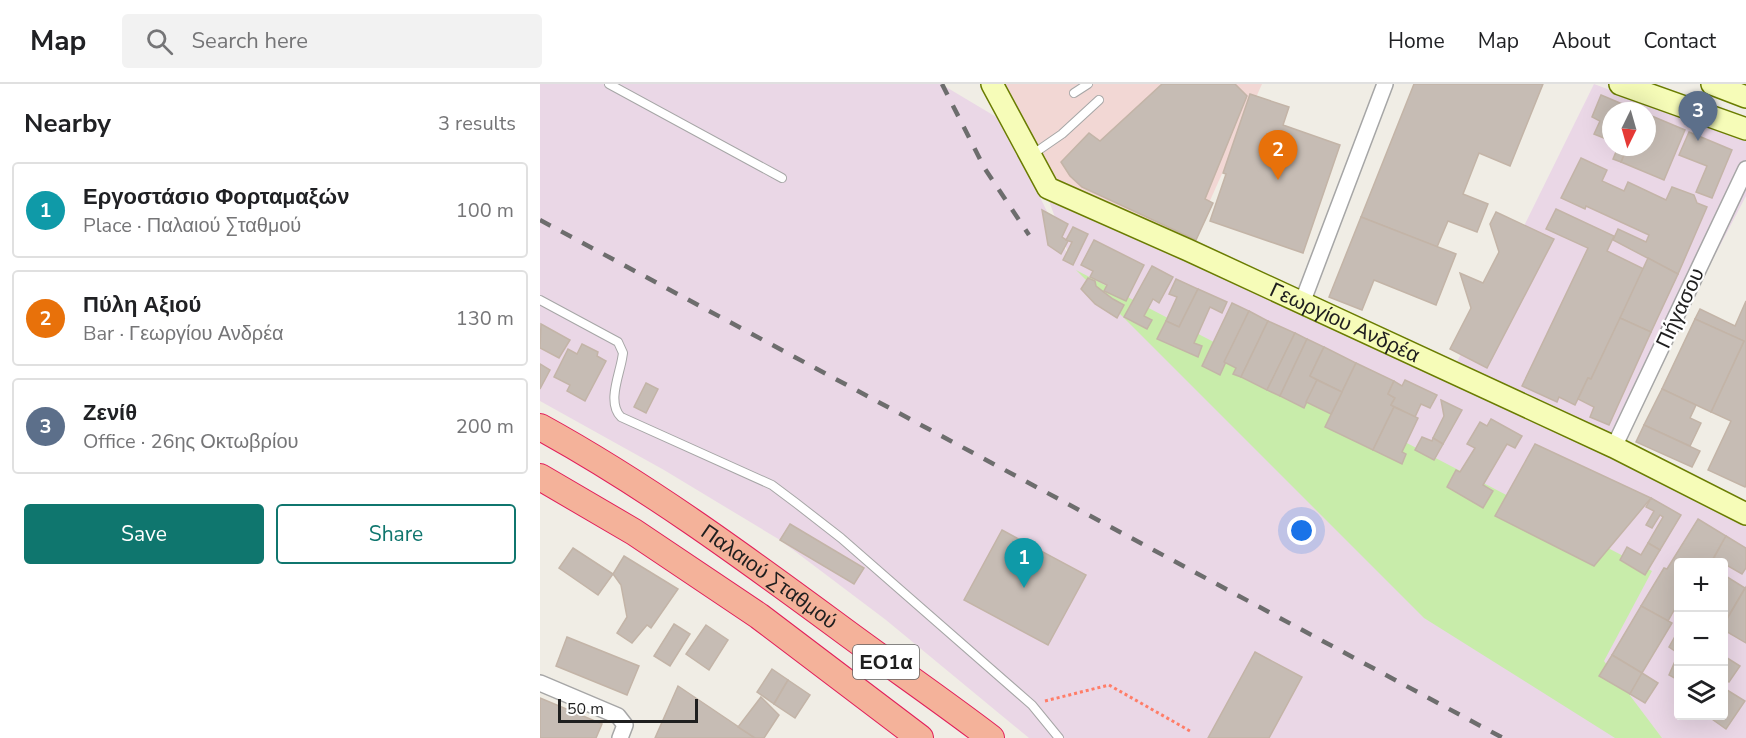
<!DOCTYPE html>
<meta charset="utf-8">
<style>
:root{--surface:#fff;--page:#f2f2f2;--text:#202124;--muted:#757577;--line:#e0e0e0;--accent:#0f766e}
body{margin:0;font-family:"Nunito Sans",sans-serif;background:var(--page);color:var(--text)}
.controls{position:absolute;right:18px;bottom:18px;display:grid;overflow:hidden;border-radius:6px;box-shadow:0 6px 24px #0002}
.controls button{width:54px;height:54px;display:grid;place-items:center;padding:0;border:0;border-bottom:2px solid var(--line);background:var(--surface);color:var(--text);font:30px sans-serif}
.compass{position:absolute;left:1062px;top:18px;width:54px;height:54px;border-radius:50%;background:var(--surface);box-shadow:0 6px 24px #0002;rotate:185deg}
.scale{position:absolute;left:18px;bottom:15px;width:140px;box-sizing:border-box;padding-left:6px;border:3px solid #1f1f1f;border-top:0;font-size:16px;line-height:21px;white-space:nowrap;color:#1f1f1f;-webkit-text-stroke:4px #fff;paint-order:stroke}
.you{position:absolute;left:762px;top:447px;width:21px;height:21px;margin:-15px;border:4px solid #fff;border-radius:50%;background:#1a73e8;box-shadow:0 0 0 9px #1a73e833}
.badge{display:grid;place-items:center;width:39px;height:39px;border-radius:50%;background:var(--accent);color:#fff;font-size:20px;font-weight:700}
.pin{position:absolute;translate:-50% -50px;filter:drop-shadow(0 2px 3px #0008)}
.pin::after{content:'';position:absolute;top:32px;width:21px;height:18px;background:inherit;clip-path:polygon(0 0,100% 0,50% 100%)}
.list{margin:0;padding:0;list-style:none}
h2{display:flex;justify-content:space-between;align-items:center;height:78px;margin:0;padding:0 24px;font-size:26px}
h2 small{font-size:20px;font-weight:400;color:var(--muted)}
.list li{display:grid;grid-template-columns:39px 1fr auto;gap:18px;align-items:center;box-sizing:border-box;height:96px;margin:0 12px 12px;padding:0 12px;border:2px solid var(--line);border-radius:6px}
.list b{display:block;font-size:22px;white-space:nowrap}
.list p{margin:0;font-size:20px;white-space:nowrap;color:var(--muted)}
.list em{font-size:20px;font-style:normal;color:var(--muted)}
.actions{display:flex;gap:12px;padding:18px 24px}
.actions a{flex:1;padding:14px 0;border:2px solid var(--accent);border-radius:6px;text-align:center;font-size:21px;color:var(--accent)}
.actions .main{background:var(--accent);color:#fff}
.icon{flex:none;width:33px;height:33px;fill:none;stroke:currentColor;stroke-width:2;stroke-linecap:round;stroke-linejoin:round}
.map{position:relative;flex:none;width:1206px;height:654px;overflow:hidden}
header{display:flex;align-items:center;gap:36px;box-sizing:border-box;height:84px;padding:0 30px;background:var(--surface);border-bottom:2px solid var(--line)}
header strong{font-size:28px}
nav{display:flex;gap:33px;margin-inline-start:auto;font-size:21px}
.search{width:420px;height:54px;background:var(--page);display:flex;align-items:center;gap:15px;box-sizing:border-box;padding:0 21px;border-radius:6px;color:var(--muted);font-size:22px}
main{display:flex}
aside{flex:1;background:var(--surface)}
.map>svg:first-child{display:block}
</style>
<header>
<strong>Map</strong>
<div class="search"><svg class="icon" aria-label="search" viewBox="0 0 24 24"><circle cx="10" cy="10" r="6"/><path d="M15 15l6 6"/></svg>Search here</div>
<nav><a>Home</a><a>Map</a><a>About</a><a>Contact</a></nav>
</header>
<main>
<aside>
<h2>Nearby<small>3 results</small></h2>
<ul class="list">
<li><span class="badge" style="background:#0f9aa8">1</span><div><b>Εργοστάσιο Φορταμαξών</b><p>Place · Παλαιού Σταθμού</p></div><em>100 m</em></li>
<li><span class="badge" style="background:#e8710a">2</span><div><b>Πύλη Αξιού</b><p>Bar · Γεωργίου Ανδρέα</p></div><em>130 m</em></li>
<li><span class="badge" style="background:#5c6f8a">3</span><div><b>Ζενίθ</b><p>Office · 26ης Οκτωβρίου</p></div><em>200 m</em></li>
</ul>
<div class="actions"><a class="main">Save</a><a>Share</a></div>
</aside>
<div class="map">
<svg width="1206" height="654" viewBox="0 0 1206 654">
<rect width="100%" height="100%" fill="#f0ede5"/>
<!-- commercial -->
<path fill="#f2d7d4" d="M457 0H722L648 166 508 104Z"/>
<!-- industrial -->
<path fill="#ead7e6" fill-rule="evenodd" d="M0 0H401L463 37 531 177 509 117 914 284 1054 0 1206 57V112L1078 356 1206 419V654H489L346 536 240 456 124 386 0 317ZM1071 27H1107V63H1071ZM1138 478H1184V632H1138Z"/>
<!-- grass -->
<path fill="#c8ecaa" d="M536 186 1112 487 1064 577 1122 654H1075L884 534Z"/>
<!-- building -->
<g fill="#c6bcb4" stroke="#c3b4a7" stroke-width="1.5">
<path d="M622 0H695L707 12 665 115 673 119 656 156 542 103 530 92 521 78 549 49 560 57Z"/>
<path d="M874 0H1003L970 82 939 69 923 110 948 120 937 148 908 137 897 163 821 133Z"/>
<path d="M710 10 749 23 743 41 800 61 763 169 670 137 686 90 683 89Z"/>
<path d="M1061 11 1099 27H1071V57L1054 50 1060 37 1052 33Z"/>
<path d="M1107 30 1145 46 1124 96 1081 78 1087 63H1107Z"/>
<path d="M1149 48 1192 66 1172 114 1156 108 1167 82 1139 71Z"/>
<path d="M1078 63H1087L1081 78 1073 75Z"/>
<path d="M1041 74 1067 86 1062 97 1084 107 1088 98 1126 116 1132 103 1154 111 1157 119 1167 123 1138 190 1073 156 1078 145 1106 158 1109 151 1046 122 1045 125 1021 114Z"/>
<path d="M1016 125 1074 152 1067 167 1104 185 1051 295 1048 294 1035 321 1019 313 1017 318 982 302 1048 164 1006 145Z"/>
<path d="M502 126 528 140 522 153 528 157 521 170 508 161Z"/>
<path d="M956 128 1014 155 947 284 910 265 931 224 920 189 943 199 959 168 950 140Z"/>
<path d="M821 133 916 170 896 221 834 196 822 226 789 213Z"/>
<path d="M533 143 548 150 533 181 523 176 532 158 526 156Z"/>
<path d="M554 156 604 181 586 217 564 207 567 201 550 193 553 187 541 181Z"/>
<path d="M1108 174 1138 190 1111 248 1080 234Z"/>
<path d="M612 182 633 193 619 219 613 215 604 232 612 236 607 245 584 233Z"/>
<path d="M548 194 555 197 556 202 573 215 584 221 577 234 555 220 541 205Z"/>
<path d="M636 195 658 205 639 243 626 237 637 213 629 210Z"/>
<path d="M658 205 687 218 682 229 670 223 654 259 662 262 658 273 617 255 626 237 639 243Z"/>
<path d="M1206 217V401L1205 403 1168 386 1191 337 1171 328 1204 257 1155 235 1160 225 1195 242Z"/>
<path d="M692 219 709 227 680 291 662 282Z"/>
<path d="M709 227 728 237 701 293 693 290 696 284 684 278Z"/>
<path d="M1080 234 1111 248 1069 341 1050 333 1054 323 1038 315 1048 294 1051 295Z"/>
<path d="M1155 235 1204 257 1171 328 1122 305Z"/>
<path d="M728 237 755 249 727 306 701 293Z"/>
<path d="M1 240 30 256 19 274 0 264Z"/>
<path d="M755 249 767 255 740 312 727 306Z"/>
<path d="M767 255 784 263 770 292 777 296 764 324 740 312Z"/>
<path d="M42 260 58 268 57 272 66 277 45 317 27 307 30 301 14 293 28 265 37 270Z"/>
<path d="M784 263 816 279 802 308 770 292Z"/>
<path d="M816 279 854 297 848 310 855 314 851 321 854 323 833 366 785 343Z"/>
<path d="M0 280 10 286 0 305Z"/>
<path d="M777 296 802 308 791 330 766 318Z"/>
<path d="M865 296 897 311 890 324 881 320 875 333 851 321 855 314 848 310 854 297 862 302Z"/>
<path d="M106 299 118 305 106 329 94 323Z"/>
<path d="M1122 305 1156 321 1150 334 1161 339 1150 362 1104 341Z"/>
<path d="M901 316 922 326 903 360 893 354 904 332Z"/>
<path d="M854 323 878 334 862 368 866 370 862 380 833 366Z"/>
<path d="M951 335 982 352 975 364 967 360 943 401 953 407 943 424 907 403 916 386 920 388 935 364 927 360 940 338 947 342Z"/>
<path d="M1104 341 1160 367 1152 383 1096 358Z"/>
<path d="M882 353 892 357 893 354 903 360 894 376 875 366Z"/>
<path d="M995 360 1111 414 1054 482 955 432Z"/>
<path d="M1111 414 1141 431 1120 466 1108 459 1123 433 1120 431 1112 444 1106 441 1114 427 1106 423Z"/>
<path d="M1158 435 1186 452 1171 478H1138V519L1128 537 1101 522 1124 484 1127 485Z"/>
<path d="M250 440 324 484 314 500 240 456Z"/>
<path d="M462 446 546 491 508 561 424 516Z"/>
<path d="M1186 452 1206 464V484L1202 490 1174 474Z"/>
<path d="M1108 459 1120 466 1105 491 1080 476 1087 463 1101 471Z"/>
<path d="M33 464 73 490 58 511 19 484Z"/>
<path d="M84 472 138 505 111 544 107 541 92 559 77 549 87 533 81 501 73 490Z"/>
<path d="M1184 491 1205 504 1184 540Z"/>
<path d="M1206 503V559L1184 546V540Z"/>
<path d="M1101 522 1132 539 1102 589 1072 571Z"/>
<path d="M134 540 150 550 130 582 114 572Z"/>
<path d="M166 541 188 556 169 586 146 570Z"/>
<path d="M1138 547V569L1129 563Z"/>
<path d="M27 553 99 582 87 611 16 582Z"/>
<path d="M715 568 762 593 729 654H668Z"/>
<path d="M1072 571 1102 589 1090 610 1059 592Z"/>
<path d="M1184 572 1200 582 1189 598 1184 595Z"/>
<path d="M1136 575 1138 576V596L1129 591Z"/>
<path d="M232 585 248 596 234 620 217 608Z"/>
<path d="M1102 589 1118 599 1105 619 1090 610Z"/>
<path d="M248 596 270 611 255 634 234 620Z"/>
<path d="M138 602 190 637 215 654H115Z"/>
<path d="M1187 606 1205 617 1186 645 1169 633 1170 632H1184V611Z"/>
<path d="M221 613 239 631 224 654H215L198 643Z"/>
<path d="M0 614 62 640 56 654H0Z"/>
</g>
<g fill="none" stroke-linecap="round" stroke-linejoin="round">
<defs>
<g id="service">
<path d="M69 0 242 94"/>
<path d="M534 9 548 0"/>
<path d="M493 70 522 50 559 16"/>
<path d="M0 216 78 258 83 269 82 275C79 292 67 319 81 333L232 401 256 419 301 454 492 621 519 654"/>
</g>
<g id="minor">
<path d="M762 219 845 0"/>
<path d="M1074 363 1206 85"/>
<path d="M0 599 78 632 85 641 80 654"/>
</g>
<g id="secondary">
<path id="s1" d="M452 0 508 104 648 166 1074 363 1206 430"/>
<path d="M1080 0 1206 45"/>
<path d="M1172 0 1206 13"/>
</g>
<g id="trunk">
<path id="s2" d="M0 343C104 400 201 471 296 541 347 579 400 615 451 654"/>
<path d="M0 393 94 448 219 532 380 654"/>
</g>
</defs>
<!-- service casing -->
<use href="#service" stroke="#a6a6a6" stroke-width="10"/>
<!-- minor casing -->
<use href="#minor" stroke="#a6a6a6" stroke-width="18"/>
<!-- secondary casing -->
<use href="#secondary" stroke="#6a7c01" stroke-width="24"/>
<!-- trunk casing -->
<use href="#trunk" stroke="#e21f5a" stroke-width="28"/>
<!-- path -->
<path stroke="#ff7d68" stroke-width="3" stroke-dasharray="3 3" stroke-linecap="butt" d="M505 617 569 601 650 647"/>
<!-- service -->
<use href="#service" stroke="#fff" stroke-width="8"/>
<!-- minor -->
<use href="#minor" stroke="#fff" stroke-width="15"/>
<!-- secondary -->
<use href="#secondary" stroke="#f6fcb8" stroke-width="21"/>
<!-- trunk -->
<use href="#trunk" stroke="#f4b29a" stroke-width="26"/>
<!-- rail -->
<g stroke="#6d6d6d" stroke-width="4.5" stroke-dasharray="12 12" stroke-linecap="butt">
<path d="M402 0 445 85 489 151"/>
<path d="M0 136 963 654"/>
</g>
</g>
<g text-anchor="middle" stroke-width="4.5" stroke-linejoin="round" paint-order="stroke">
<!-- shield labels -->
<rect fill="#fff" stroke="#626262" stroke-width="1.5" x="313" y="561" width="66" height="34" rx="4.5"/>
<g font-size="20" font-weight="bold" fill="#1f1f1f">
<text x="346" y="585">ΕΟ1α</text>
</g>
<!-- street labels -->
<g font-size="21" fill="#1f1f1f" stroke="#fff">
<text transform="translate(1140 224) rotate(-65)" y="7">Πήγασου</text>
<text dy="7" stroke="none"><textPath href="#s1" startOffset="444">Γεωργίου Ανδρέα</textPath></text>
<text dy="7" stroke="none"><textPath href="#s2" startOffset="274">Παλαιού Σταθμού</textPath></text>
</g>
</g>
</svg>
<div class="controls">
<button>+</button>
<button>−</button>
<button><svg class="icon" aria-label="layers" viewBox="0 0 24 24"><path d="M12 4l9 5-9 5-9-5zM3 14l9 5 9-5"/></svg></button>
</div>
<svg class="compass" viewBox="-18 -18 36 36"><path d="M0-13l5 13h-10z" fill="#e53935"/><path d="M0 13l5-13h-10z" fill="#757577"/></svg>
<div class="scale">50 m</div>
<div class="you"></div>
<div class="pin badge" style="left:484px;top:504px;background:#0f9aa8">1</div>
<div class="pin badge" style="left:738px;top:96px;background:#e8710a">2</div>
<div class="pin badge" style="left:1158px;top:57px;background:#5c6f8a">3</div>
</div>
</main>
